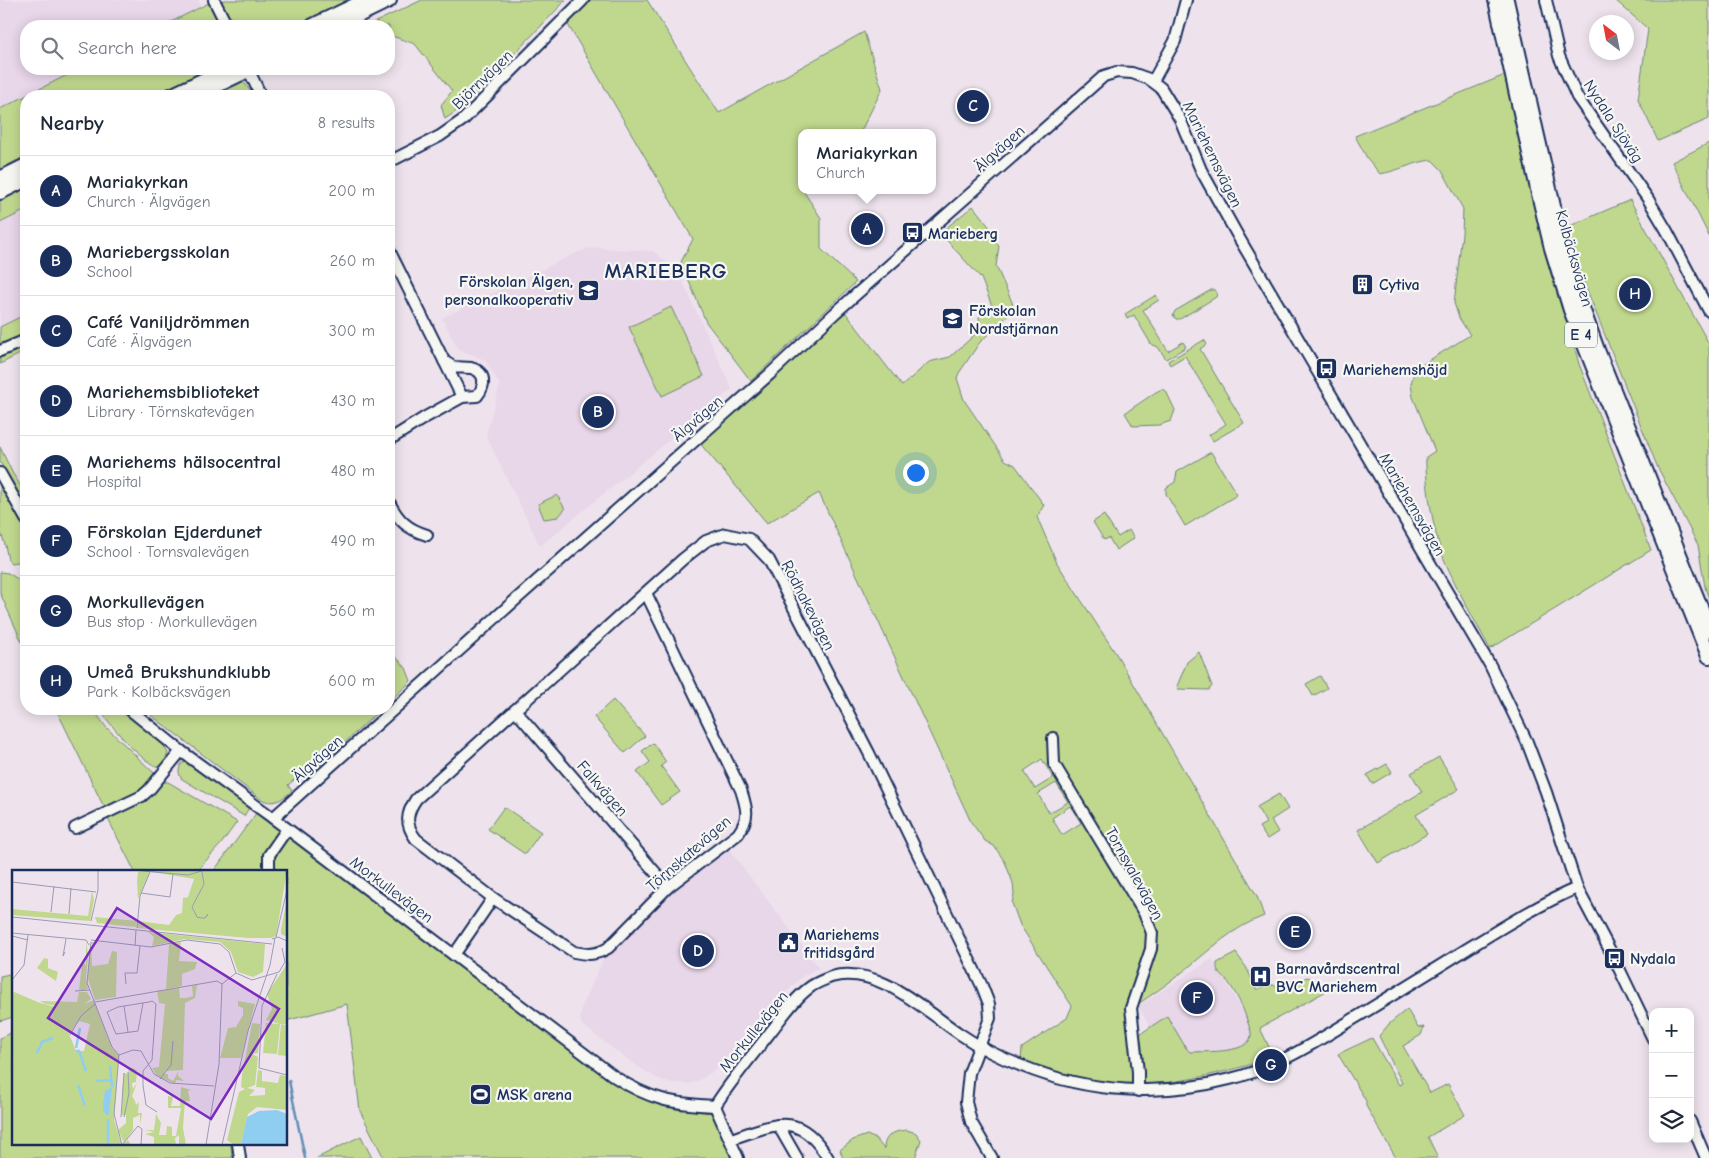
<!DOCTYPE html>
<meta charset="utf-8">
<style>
:root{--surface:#fff;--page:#f2f2f3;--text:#1f2937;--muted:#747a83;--line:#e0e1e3;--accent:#1b2f5e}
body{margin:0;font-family:"Comic Neue",sans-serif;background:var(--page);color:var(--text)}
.controls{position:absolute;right:15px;bottom:15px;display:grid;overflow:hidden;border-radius:10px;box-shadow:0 2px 12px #0003}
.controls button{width:45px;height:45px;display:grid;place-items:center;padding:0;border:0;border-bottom:1px solid var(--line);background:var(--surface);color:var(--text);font:25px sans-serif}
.compass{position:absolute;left:1589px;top:15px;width:45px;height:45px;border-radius:50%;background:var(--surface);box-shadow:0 2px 12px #0003;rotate:328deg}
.you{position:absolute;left:915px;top:472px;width:18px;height:18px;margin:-12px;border:4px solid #fff;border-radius:50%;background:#1a73e8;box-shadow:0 0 0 8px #1a73e833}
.badge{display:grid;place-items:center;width:32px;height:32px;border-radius:50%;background:var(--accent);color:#fff;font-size:16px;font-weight:700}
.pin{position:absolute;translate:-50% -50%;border:2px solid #fff;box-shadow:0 1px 5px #0006}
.popup{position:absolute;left:798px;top:129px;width:138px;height:65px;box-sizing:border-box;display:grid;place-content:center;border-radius:10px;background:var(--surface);filter:drop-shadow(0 1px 4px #0005);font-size:16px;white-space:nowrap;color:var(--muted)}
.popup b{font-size:19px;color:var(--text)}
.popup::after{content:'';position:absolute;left:50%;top:100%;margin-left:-10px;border:10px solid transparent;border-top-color:var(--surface)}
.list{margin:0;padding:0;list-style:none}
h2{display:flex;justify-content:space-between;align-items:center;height:65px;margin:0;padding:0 20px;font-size:21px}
h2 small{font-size:16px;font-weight:400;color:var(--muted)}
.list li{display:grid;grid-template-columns:32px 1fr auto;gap:15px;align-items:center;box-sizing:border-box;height:70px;padding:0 20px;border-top:1px solid var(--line)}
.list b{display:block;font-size:19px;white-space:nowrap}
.list p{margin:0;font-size:16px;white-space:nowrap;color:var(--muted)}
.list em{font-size:16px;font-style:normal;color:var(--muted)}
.icon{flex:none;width:28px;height:28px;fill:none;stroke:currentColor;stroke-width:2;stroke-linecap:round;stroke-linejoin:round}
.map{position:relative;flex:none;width:1709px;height:1158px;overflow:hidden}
.search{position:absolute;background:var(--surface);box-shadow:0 2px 12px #0003;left:20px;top:20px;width:375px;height:55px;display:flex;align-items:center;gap:12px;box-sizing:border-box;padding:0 18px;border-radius:20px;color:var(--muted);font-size:19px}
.panel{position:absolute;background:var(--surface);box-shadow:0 2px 12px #0003;left:20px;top:90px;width:375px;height:625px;border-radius:20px}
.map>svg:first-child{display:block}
</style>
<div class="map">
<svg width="1709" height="1158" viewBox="0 0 1709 1158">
<rect width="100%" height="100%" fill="#eee3ed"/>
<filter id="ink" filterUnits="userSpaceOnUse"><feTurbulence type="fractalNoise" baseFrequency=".02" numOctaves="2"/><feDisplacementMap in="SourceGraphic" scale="10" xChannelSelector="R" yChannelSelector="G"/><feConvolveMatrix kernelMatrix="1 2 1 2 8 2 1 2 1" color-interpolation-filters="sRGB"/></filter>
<g filter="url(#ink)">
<!-- built -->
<g fill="#e8d6e9">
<path d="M0 0H198L201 7 163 26H26V69H79L0 109Z"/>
<path d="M26 210V314L0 327V223Z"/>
<path d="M597 248 653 251 678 271 732 389 540 546 486 435 500 385 485 360 458 349 442 318 576 253 587 249Z"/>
<path d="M725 844 819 968 803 976 784 994 720 1067 696 1082 688 1084 666 1082 653 1076 624 1057 582 1025 580 1019 581 1009 608 948 640 917Z"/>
<path d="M1212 959 1266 1050 1175 1072 1138 1006Z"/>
</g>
<!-- green -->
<g fill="#c0d88e" stroke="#6e8476" fill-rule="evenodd">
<path d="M224 0H349L298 26H233L221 1Z"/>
<path d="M422 0H566L464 106 445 119 441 105 452 91 415 44 389 35V26H367Z"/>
<path d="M591 0H647L719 113 864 32 882 89 860 133H802V190H806L804 192 821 218V249L856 282 751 381 706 322 681 262 693 239 567 23Z"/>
<path d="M1615 0H1709V119L1658 141 1638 99 1648 29Z"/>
<path d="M209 3 221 26H163Z"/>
<path d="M79 69H209L151 96H26V156L0 169V109Z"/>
<path d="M1505 75 1537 212 1579 364 1651 550 1490 649C1474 619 1457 590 1444 559 1434 535 1425 483 1426 457L1435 451 1413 397 1411 384 1415 369 1470 335 1459 318 1454 303 1462 234 1463 209 1442 170 1432 160C1414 162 1398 171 1380 174L1367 158 1355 136Z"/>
<path d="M243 81 254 96H211Z"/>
<path d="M1709 143V236L1672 162Z"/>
<path d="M26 185V210L0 223V198Z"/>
<path d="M1630 200 1709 344V599L1705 587 1698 545 1657 466 1585 285 1565 228Z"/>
<path d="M973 206 994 233 991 236V238L999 246 996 266 1012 302 1014 310 980 342 959 373 957 378 964 400 1005 460 1015 465 1044 505 1037 517 1057 563 1118 657 1257 896 1264 916C1232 928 1211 949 1185 970 1168 984 1150 996 1132 1008L1134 1038 1167 1016 1186 1048 1190 1052C1205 1051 1254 1055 1251 1032 1250 1028 1248 1024 1247 1020 1243 1007 1236 993 1228 982 1222 974 1216 974 1217 963L1236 953 1246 967 1257 990 1267 984 1278 986 1308 977 1324 985 1328 990 1260 1028 1269 1047V1059C1213 1076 1154 1091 1095 1081 1070 1077 1046 1068 1021 1060L1022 1048 1067 1018 1072 1006 1020 925 1012 903 1014 894 1013 883 1005 862 994 846 985 841 971 822 819 493 767 523 698 441 845 312 902 386 929 362 950 357 980 330 979 317 992 306 981 278 940 233ZM1042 759 1053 778 1035 789 1024 771ZM1056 783 1068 802 1049 813 1038 794ZM1070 806 1081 823 1062 835 1052 818Z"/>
<path d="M1211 290H1215L1217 294 1216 297 1180 319H1176L1173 315 1175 311Z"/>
<path d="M1156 295 1159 300 1143 310 1168 351 1183 342 1186 347 1166 359 1158 347 1151 344 1134 315 1127 319 1125 314Z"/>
<path d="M671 307 704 376 662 396 629 327Z"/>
<path d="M26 314V334L0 345V327Z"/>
<path d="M1204 340 1207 344 1200 349 1244 423 1213 441 1209 435 1226 424 1185 356 1170 365 1168 361Z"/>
<path d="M26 344V351L0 364V356Z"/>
<path d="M1162 389 1166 391 1175 410 1171 421 1159 425 1133 426 1125 413 1156 392Z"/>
<path d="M0 447 13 474 26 494V506L0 462Z"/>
<path d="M1211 452 1237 495 1185 526 1166 494V488L1175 482 1177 472Z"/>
<path d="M0 485 26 531V561L11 563 8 560 5 545 0 530Z"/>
<path d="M557 495 565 509 558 517 544 519 538 504Z"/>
<path d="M1104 515 1118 537 1129 530 1134 538 1116 550 1109 538 1104 540 1093 522Z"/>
<path d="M0 572 8 573 26 584V651L0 593Z"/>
<path d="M389 649 406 668 411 681 389 702Z"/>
<path d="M1199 652 1212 686 1209 690 1178 689 1177 686 1187 662Z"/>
<path d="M1320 676 1327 688 1313 696 1306 684Z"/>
<path d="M613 700 645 736 625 753 594 717Z"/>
<path d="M56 709H93L106 727 155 774C142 793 128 796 108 806L103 805Z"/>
<path d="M99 709H122L164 746 168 753 164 763 159 767C141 763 110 724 99 709Z"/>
<path d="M143 709H381L305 779 300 775 288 785 292 791C282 799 274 806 261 799Z"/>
<path d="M653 743 666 762 661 766 680 792 661 805 637 772 650 762 642 751Z"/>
<path d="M1439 757 1459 789 1416 815 1427 834 1378 863 1358 830 1422 792 1411 773Z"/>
<path d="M190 762 250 806 244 816 182 779C178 774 178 769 182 763Z"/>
<path d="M1387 764 1392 772 1372 784 1367 775Z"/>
<path d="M164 782H168L237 822 221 844 201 866 199 872H135L107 817Z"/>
<path d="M1279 794 1288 809 1271 820 1278 832 1267 839 1259 827 1266 823 1257 807Z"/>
<path d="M504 807 541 832 525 854 488 829Z"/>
<path d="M260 808 629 1087 715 1106 738 1158H384L360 1111 347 1004 286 1021V872H213Z"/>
<path d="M14 973V1018L13 1017 0 1021V976Z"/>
<path d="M1407 1009 1418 1028 1424 1027 1421 1035 1403 1046 1430 1093 1448 1084 1465 1115 1428 1137 1438 1158H1396L1366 1106V1101L1338 1054 1372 1038 1399 1085 1402 1083 1379 1036 1389 1024Z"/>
<path d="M14 1031V1144H231L232 1158H0V1038Z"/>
<path d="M907 1130 916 1133 921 1140 915 1158H843L840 1150 853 1140 867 1135 876 1139 884 1149C884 1135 894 1131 907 1130Z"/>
<path d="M361 1136 372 1158H317Z"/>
</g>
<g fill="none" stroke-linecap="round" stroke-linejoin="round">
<!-- stream -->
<path stroke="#618eb6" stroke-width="2.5" d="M289 1081 305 1158"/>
<defs>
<g id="minor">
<path d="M214 0 227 26"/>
<path d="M1546 0 1559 56 1577 97 1648 199 1667 231 1709 311"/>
<path d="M251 75 261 96"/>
<path d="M1153 81 1175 41 1186 0"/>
<path d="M389 162 440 136 463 120 583 0"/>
<path d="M389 250 462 397"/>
<path d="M0 351 26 340"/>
<path d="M389 440 424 418 462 397 477 396C486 385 486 372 471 368 465 367 460 368 454 367 451 366 447 363 444 361"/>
<path d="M0 473 26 519"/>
<path d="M389 502C398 520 407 529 427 535"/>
<path d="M646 593 741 790C747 809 750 817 738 834L668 887 608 948C596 955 588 955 574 952L493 898 416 839C405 824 406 814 416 799L683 559 706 541 725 534 749 539 769 560 869 753 982 986 989 1004 990 1018 969 1073 966 1102 971 1122 992 1158"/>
<path d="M129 709 181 751 273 818 615 1077C650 1100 674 1104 715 1106"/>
<path d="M515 710 668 887"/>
<path d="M1053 738 1054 764 1144 913 1152 933 1151 949 1131 1008 1138 1072V1091"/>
<path d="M273 818 512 603 770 374 835 313 1104 76 1117 72 1132 73 1149 79 1161 88 1180 119 1201 170 1239 238 1490 665 1527 742 1546 792 1577 888 1614 958 1653 1039"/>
<path d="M75 828 142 796 149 790 181 751"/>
<path d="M269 872V855L287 829"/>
<path d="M454 955 493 898"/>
<path d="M715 1106C732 1079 753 1055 772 1030 783 1016 794 999 809 988 815 983 824 980 831 977 878 964 924 1010 960 1034 979 1047 1001 1058 1022 1066 1089 1093 1161 1097 1230 1079 1277 1068 1319 1040 1360 1015 1396 993 1432 971 1467 949 1503 927 1538 905 1577 888"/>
<path d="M715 1106 738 1158"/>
<path d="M1690 1121 1706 1158"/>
<path d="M778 1125 797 1158"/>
<path d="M731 1139C776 1124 799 1110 828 1158"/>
<path d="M238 1144 240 1158"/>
</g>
<g id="highway">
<path d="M1496 0 1540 198 1552 248 1571 310 1709 656"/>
<path d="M1506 0 1557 224 1579 300 1597 350 1709 629"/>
<path d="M313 26 367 0"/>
<path d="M336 26 389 0"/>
<path d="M171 96 227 69"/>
<path d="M194 96 250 69"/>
<path d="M0 179 26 166"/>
<path d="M0 192 26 179"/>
</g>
</defs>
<!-- minor casing -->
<use href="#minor" stroke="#1b2f5e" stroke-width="14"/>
<!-- highway casing -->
<use href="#highway" stroke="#1b2f5e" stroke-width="18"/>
<!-- minor -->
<use href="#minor" stroke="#f6f6f2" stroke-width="10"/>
<!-- highway -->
<use href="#highway" stroke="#f6f6f2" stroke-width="14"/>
</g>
</g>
<!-- icons -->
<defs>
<symbol id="bus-square" viewBox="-11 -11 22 22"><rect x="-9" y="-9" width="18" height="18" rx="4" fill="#1b2f5e" stroke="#f6f6f2"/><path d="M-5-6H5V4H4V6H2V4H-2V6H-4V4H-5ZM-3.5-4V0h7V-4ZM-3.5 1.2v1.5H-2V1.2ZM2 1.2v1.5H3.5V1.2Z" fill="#fff"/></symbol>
<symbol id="building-square" viewBox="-11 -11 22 22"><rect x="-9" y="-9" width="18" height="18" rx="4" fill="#1b2f5e" stroke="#f6f6f2"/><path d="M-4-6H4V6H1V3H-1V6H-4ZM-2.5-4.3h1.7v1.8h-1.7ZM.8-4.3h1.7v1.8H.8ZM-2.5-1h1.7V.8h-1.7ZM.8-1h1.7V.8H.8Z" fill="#fff"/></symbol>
<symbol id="school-square" viewBox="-11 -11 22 22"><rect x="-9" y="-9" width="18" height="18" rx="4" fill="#1b2f5e" stroke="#f6f6f2"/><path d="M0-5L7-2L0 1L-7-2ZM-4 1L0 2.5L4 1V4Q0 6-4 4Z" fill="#fff"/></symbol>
<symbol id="civic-square" viewBox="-11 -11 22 22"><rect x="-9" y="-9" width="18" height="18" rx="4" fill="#1b2f5e" stroke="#f6f6f2"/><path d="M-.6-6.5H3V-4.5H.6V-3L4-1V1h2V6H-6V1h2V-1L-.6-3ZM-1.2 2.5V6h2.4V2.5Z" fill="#fff"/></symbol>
<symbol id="hospital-square" viewBox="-11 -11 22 22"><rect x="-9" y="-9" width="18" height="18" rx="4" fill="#1b2f5e" stroke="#f6f6f2"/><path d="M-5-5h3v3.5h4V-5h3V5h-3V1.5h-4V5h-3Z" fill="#fff"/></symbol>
<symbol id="stadium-square" viewBox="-11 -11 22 22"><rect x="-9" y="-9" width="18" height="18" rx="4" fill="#1b2f5e" stroke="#f6f6f2"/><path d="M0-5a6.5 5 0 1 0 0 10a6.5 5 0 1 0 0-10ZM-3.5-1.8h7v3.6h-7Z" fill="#fff"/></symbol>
</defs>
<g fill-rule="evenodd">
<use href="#bus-square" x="900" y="220" width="25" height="25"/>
<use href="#building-square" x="1350" y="272" width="25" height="25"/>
<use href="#school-square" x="576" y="278" width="25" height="25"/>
<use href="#school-square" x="940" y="306" width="25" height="25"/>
<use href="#bus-square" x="1314" y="356" width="25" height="25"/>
<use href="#civic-square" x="776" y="930" width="25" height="25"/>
<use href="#bus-square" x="1602" y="946" width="25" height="25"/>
<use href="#hospital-square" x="1248" y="964" width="25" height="25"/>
<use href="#stadium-square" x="468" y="1082" width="25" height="25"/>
</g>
<g text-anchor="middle" stroke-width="4.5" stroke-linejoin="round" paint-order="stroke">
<!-- shield labels -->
<rect fill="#f6f6f2" stroke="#5d6b8a" stroke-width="1" x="1565" y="322.5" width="32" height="25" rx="4"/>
<g font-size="15" font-weight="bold" fill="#1b2f5e">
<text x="1581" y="340">E 4</text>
</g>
<!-- street labels -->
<g font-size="16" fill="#1b2f5e" stroke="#f6f6f2">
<text transform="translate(482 79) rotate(-44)" y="6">Björnvägen</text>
<text transform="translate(1614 121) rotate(57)" y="6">Nydala Sjöväg</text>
<text transform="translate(999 148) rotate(-42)" y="6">Älgvägen</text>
<text transform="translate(1213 154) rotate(64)" y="6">Mariehemsvägen</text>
<text transform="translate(1575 258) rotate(74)" y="6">Kolbäcksvägen</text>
<text transform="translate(697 418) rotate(-41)" y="6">Älgvägen</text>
<text transform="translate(1413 504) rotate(60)" y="6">Mariehemsvägen</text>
<text transform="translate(809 605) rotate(63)" y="6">Rödhakevägen</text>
<text transform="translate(317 758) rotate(-42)" y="6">Älgvägen</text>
<text transform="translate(603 788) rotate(49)" y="6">Falkvägen</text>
<text transform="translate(688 853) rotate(-41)" y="6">Törnskatevägen</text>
<text transform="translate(1135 873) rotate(61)" y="6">Tornsvalevägen</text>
<text transform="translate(392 889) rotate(37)" y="6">Morkullevägen</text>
<text transform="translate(753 1031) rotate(-51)" y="6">Morkullevägen</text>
</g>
<!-- poi labels -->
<g font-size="16" font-weight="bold" fill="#1b2f5e" stroke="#f6f6f2" text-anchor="start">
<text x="928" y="239">Marieberg</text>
<text x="573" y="287" text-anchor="end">Förskolan Älgen,<tspan x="573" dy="18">personalkooperativ</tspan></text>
<text x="1379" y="290">Cytiva</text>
<text x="969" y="316">Förskolan<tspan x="969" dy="18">Nordstjärnan</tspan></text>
<text x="1343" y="375">Mariehemshöjd</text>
<text x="804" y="940">Mariehems<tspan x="804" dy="18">fritidsgård</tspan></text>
<text x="1630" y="964">Nydala</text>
<text x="1276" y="974">Barnavårdscentral<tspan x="1276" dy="18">BVC Mariehem</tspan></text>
<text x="497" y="1100">MSK arena</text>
</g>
<!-- district labels -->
<g font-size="21" font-weight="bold" letter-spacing="1" fill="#1b2f5e" stroke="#f6f6f2">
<text x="666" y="278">MARIEBERG</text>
</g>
</g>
<!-- overview -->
<g transform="translate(12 870)">
<rect width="275" height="275" fill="#eee3ed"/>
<path d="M128 0H275L264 66 259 68H236L125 58 126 51 157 55 164 45 170 43 171 28 176 27 182 9ZM126 2H138L126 29 125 11ZM80 21 82 30 78 51 0 45V39L76 46ZM275 29V67L269 64V59ZM83 47 125 51 124 57 85 53ZM136 62 253 74 251 102 241 107 226 102 219 82 208 72 173 69 140 76 142 67ZM74 71 76 85 74 108 76 119 67 121 70 92 74 95ZM80 72 88 73 79 74 80 96 96 94 100 81 105 82 104 127 83 130 76 109 78 75ZM169 72 167 91 185 92 183 99 170 104V116L154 119 157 74ZM32 88 36 89V98L46 102 44 111 25 98ZM275 94V154H268L265 184 251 183 254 153 268 154 254 150 260 139 255 124ZM185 115 183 128 173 133 171 200 153 201 152 204H156V208L161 211 166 202V206L172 211 164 210 163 214 145 206 140 198 147 197 153 134 147 133 145 121 167 118 168 128H174L181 126 180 116ZM0 121 28 133 43 137 46 136 33 134 28 131 65 132 67 122H75L79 129 72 134 82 130 100 178 107 185 102 250 110 275 116 270 119 275H0ZM67 151 78 154 72 181H64L57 164ZM226 131 243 134 229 188H208L216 158 224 157 231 145V138L226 136ZM240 153 248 154 246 183 240 184 246 187 243 215 235 218 243 220 237 226 253 225V218L244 217 246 200 250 201V211L266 213 268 205 275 206V240L245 237 236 244 229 275H222L215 270 227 222 233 219 229 217 230 205ZM269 154 275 155V186L266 185ZM117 197 125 200 121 203H125L124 212 120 213 121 219 125 213 120 226 123 231 126 223 123 231 124 235 127 232 126 243H130L128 255V245L121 248V260L112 273 106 260 114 253V245H110V222L112 203 116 204ZM169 217 179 220 176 221 178 231H173L171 258 174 275 167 274V265L163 268 164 275H142V267L133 264 142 262 133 260H142L144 244 149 253 147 265H154L155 256 160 257V266H164L169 238H156V226L161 227 159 236H168Z" fill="#c0d88e" fill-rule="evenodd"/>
<path d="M100 217 97 243 96 246 91 241V233L93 221ZM265 240 275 244V275H229L235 247 247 241Z" fill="#8fcef0"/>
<path fill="none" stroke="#8fcef0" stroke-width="2.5" d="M64 178 68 158M64 181H67L74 201M25 183 30 172 41 168M98 196 100 217M84 211 100 210M66 215 73 236M96 249V275"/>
<path fill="none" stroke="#9a9bb4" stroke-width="1" d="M119 0 176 5 193 0M190 2 192 14 180 37 185 47 189 48H193L194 47 196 44 193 48M0 12 84 22M129 23 158 27 161 4M39 42 42 16M57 44 59 18M0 47 260 74M79 51 86 20V0M125 58 128 26 138 2M0 63 74 70 77 75M0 66 16 70M264 67 275 20M260 69 266 67 275 71M79 70 139 77 175 70 208 74 217 82 224 103 240 110 267 102 273 92 270 78M79 72 75 113 100 177 107 185M123 76 124 60M53 82 51 86 54 69M125 103 128 76M265 104 250 136 247 198 275 205M0 110 12 95 16 65M114 114 113 103H125M210 114 224 103M63 121 78 120M83 132 205 111 210 114M131 133 126 161 104 164 95 142 106 137 137 132 140 131 144 134 140 190 131 201V215L134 235 145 242M112 136 116 162M58 165 69 146 83 134M107 185 121 180 129 181 142 204 158 213 202 216M107 185 102 244 110 275M148 209 159 195 161 171M109 247 112 203M112 247 117 223 116 202M110 275 126 256 130 259 129 275M194 275 207 194 210 114M210 275 236 161 258 95 263 68"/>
<path fill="#7b2cbf" fill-opacity="0.15" stroke="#7b2cbf" stroke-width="2.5" d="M105 38 267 139 199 249 36 148Z"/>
<rect width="275" height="275" fill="none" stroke="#1b2f5e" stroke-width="2.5"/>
</g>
</svg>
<div class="controls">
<button>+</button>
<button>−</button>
<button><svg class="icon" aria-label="layers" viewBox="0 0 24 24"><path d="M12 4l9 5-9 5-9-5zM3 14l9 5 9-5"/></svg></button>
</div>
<svg class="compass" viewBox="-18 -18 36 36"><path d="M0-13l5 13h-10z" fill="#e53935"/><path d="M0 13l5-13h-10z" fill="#747a83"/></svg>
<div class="you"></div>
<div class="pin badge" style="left:867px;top:229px">A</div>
<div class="popup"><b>Mariakyrkan</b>Church</div>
<div class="pin badge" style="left:598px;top:412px">B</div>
<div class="pin badge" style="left:973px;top:106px">C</div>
<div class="pin badge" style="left:698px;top:951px">D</div>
<div class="pin badge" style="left:1295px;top:932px">E</div>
<div class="pin badge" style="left:1197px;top:998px">F</div>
<div class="pin badge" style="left:1271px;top:1065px">G</div>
<div class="pin badge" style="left:1635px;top:294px">H</div>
<div class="search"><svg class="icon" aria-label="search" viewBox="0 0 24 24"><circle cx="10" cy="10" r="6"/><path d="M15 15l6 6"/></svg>Search here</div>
<section class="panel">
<h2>Nearby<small>8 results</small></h2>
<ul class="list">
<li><span class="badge">A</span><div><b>Mariakyrkan</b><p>Church · Älgvägen</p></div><em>200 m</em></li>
<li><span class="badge">B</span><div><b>Mariebergsskolan</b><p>School</p></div><em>260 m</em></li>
<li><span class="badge">C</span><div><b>Café Vaniljdrömmen</b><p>Café · Älgvägen</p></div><em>300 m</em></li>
<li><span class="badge">D</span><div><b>Mariehemsbiblioteket</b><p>Library · Törnskatevägen</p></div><em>430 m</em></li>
<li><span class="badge">E</span><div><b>Mariehems hälsocentral</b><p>Hospital</p></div><em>480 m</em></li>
<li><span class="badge">F</span><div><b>Förskolan Ejderdunet</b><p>School · Tornsvalevägen</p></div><em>490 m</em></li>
<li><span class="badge">G</span><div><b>Morkullevägen</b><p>Bus stop · Morkullevägen</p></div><em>560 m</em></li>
<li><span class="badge">H</span><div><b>Umeå Brukshundklubb</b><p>Park · Kolbäcksvägen</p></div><em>600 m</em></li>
</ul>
</section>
</div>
